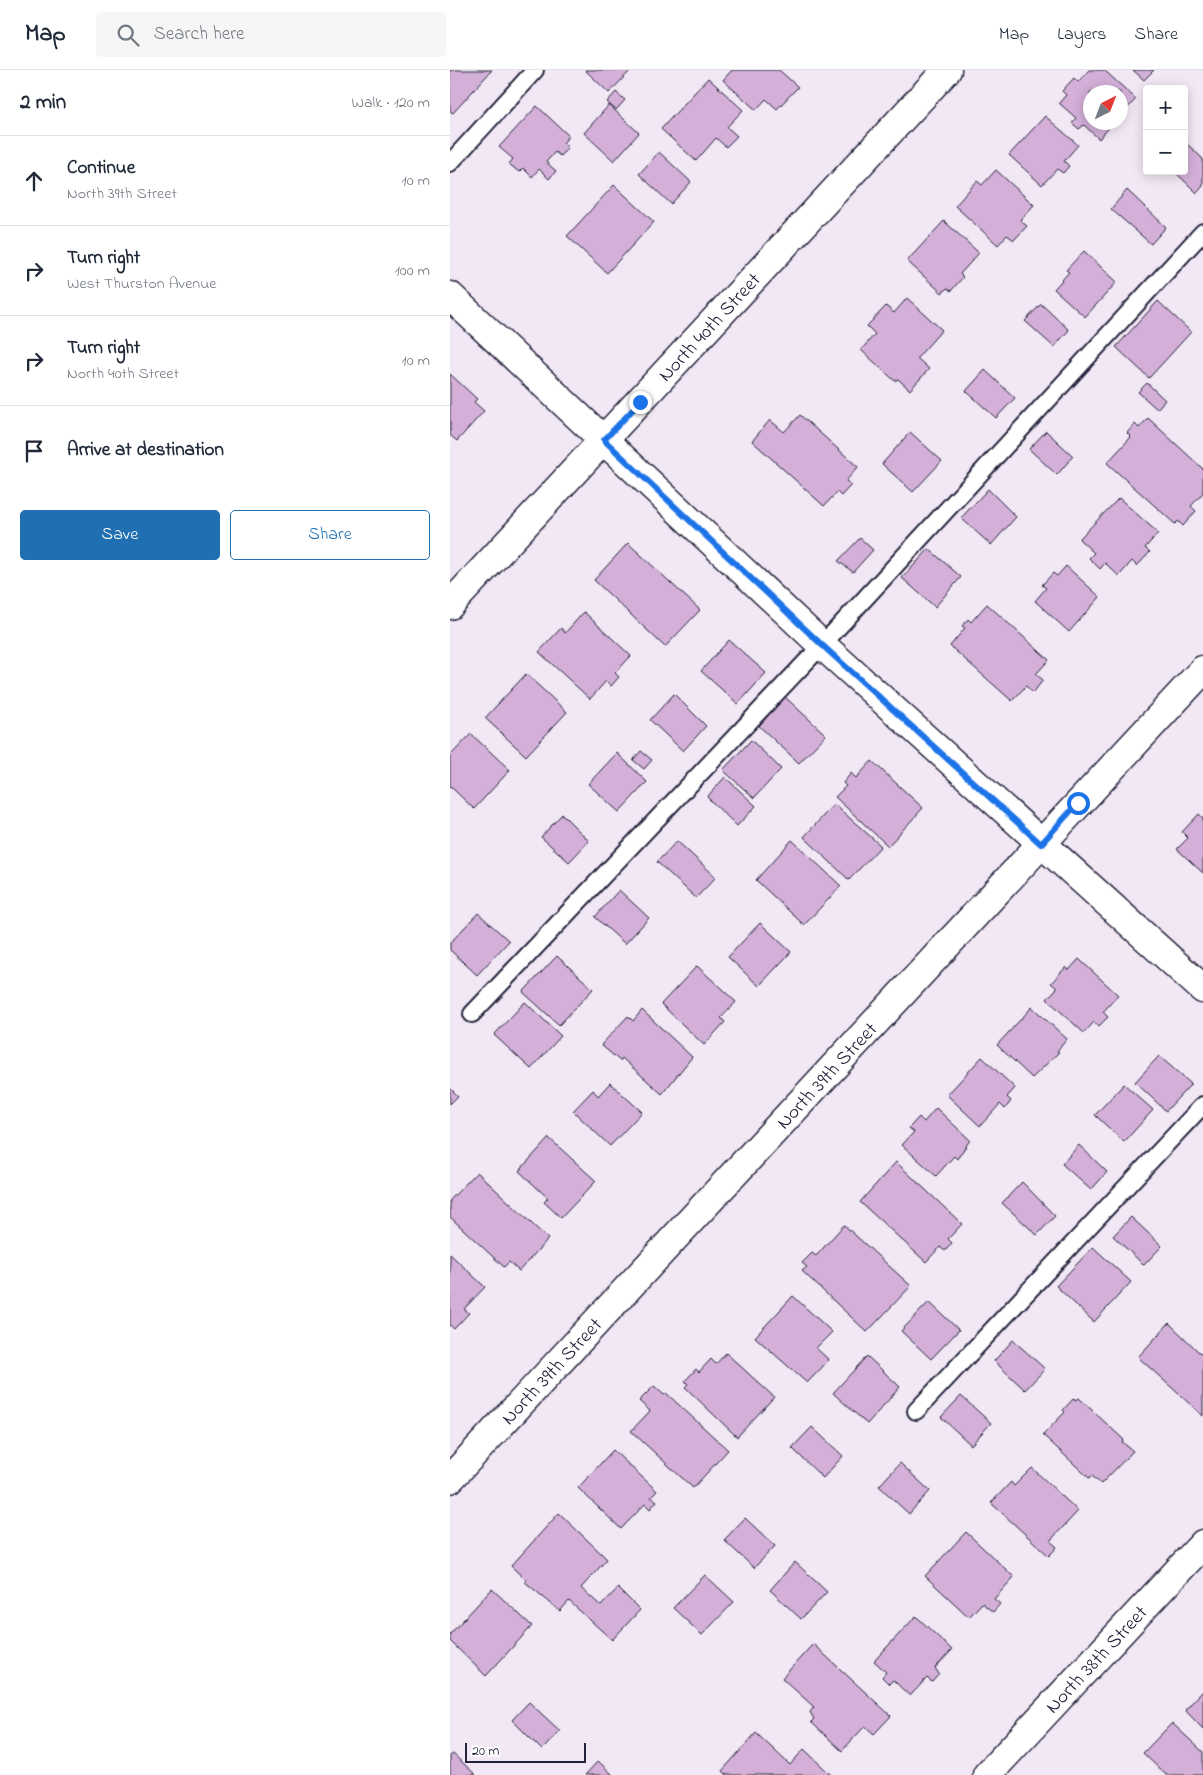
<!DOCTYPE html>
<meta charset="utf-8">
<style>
:root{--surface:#fff;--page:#f6f6f7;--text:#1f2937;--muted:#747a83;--line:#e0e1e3;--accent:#1f6fb2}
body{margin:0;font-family:"Indie Flower",sans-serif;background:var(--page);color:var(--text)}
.controls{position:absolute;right:15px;top:15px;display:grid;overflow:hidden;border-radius:5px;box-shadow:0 2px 12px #0003}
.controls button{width:45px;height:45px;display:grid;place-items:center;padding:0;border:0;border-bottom:1px solid var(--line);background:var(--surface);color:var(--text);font:25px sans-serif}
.compass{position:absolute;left:633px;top:15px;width:45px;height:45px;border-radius:50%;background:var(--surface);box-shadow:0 2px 12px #0003;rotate:42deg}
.scale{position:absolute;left:15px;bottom:12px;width:121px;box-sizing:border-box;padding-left:5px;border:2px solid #22223b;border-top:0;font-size:14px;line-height:18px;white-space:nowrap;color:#22223b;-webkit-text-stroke:4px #fff;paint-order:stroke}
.stop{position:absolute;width:15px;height:15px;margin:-11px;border:4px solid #1a73e8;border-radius:50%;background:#fff}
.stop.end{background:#1a73e8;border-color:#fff;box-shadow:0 1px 5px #0008}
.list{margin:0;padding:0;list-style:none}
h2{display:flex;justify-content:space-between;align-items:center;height:65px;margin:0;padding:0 20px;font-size:21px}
h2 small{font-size:16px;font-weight:400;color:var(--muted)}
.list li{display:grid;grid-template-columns:32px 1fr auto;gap:15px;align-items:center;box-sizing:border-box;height:90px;padding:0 20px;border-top:1px solid var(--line)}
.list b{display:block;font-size:19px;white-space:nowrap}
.list p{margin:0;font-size:16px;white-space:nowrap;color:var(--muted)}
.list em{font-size:16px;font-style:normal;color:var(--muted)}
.actions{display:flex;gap:10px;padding:15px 20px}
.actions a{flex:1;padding:11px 0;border:1px solid var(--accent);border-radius:5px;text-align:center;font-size:18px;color:var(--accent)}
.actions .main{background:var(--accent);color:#fff}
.icon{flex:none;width:28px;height:28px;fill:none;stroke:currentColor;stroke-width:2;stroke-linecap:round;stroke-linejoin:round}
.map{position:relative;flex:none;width:753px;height:1705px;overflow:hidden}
header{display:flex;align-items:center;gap:30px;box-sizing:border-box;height:70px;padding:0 25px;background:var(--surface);border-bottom:1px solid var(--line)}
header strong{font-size:24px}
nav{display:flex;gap:28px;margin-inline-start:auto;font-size:18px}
.search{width:350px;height:45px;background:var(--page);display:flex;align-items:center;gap:12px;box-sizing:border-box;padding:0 18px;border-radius:5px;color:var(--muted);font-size:19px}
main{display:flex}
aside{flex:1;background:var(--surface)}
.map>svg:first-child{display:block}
</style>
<header>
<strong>Map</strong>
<div class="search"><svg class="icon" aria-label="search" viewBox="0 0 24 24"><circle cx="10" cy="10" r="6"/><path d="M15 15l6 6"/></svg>Search here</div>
<nav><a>Map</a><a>Layers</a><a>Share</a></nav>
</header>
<main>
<aside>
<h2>2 min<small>Walk · 120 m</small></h2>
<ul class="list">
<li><svg class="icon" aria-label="ahead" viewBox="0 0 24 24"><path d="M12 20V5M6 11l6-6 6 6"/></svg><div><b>Continue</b><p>North 39th Street</p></div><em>10 m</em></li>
<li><svg class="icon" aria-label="right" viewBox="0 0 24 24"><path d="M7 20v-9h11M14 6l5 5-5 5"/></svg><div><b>Turn right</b><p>West Thurston Avenue</p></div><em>100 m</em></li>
<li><svg class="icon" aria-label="right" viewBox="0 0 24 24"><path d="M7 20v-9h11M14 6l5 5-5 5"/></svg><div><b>Turn right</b><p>North 40th Street</p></div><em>10 m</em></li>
<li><svg class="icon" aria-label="arrive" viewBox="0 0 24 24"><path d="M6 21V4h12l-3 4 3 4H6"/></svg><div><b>Arrive at destination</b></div></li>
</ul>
<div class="actions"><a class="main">Save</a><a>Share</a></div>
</aside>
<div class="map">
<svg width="753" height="1705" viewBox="0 0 753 1705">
<rect width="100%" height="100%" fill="#f2e7f4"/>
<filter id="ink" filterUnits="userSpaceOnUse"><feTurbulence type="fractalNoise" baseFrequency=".02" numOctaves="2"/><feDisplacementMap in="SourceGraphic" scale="10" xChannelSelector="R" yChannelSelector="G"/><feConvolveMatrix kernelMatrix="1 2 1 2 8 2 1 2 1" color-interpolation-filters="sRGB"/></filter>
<g filter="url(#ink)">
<!-- building -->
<g fill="#d4b0d9" stroke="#22223b">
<path d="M0 0H42L3 43 0 41Z"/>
<path d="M135 0H181L159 23Z"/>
<path d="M282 0H329L348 17 327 39 316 29 306 40 273 10Z"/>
<path d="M639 0H654L686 29 670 46V22H640V52H664L649 69 634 55 629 59 622 53 626 48 609 33 616 25 612 21 624 8 628 12Z"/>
<path d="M683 0H704L694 10Z"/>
<path d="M258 8 293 40 277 57 287 66 276 77 266 68 246 91 211 59Z"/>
<path d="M166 22 175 30 166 40 157 32Z"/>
<path d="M159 35 189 63 164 91 134 63Z"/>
<path d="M87 36 119 66 113 73 118 77 110 86 105 82 96 92 106 101 99 109 89 99 82 107 73 98 69 102 59 94 63 89 49 77Z"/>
<path d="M595 46 628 75 614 91 619 96 613 103 607 99 592 115 559 85Z"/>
<path d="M735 72 753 89V116L747 123 724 101H734Z"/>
<path d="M209 82 241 112 221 134 189 104Z"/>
<path d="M546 100 584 135 570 150 577 156 564 170 557 165 548 175 505 136 527 111 532 115Z"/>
<path d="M164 115 204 152 157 203 117 166Z"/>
<path d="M677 120 716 157 701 174 661 139Z"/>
<path d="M494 151 529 183 510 204 513 207 501 221 497 218 492 223 457 191Z"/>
<path d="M634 181 667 212 635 247 604 219 619 202 616 200Z"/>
<path d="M457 228 492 260 467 288 479 299 460 320 448 309 445 311 411 280 425 264 417 256 436 236 444 243Z"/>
<path d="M708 231 741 262 699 308 666 277Z"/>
<path d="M591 234 619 260 604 277 575 251Z"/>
<path d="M535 300 565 328 546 348 516 321Z"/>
<path d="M0 304 27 329 24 332 34 341 7 371 0 365Z"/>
<path d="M697 313 715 330 707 339 688 322Z"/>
<path d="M350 345 408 397 396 411 401 415 391 426 387 422 374 436 302 371 320 350 334 362Z"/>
<path d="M698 348 753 399V423L741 436 746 441 733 456 728 451 725 454 657 393 681 367 677 363 685 354 689 358Z"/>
<path d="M596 361 623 386 607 405 579 379Z"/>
<path d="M460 362 492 391 463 422 432 394Z"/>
<path d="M538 419 566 447 541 475 511 448Z"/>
<path d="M669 428 708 463 695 478 700 482 687 496 682 491 669 506 655 493 650 499 639 488 644 483 629 469Z"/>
<path d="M410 468 423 480 403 502 388 491Z"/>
<path d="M178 473 250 540 215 577 144 510Z"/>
<path d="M479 479 511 507 485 537 452 508Z"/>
<path d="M616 496 650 527 619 562 585 531 596 518 592 515 603 503 607 506Z"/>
<path d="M537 534 599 590 586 604 593 610 583 623 576 616 562 631 500 576 515 558 512 556 518 549 521 552Z"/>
<path d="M134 542 181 586 165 603 169 607 161 616 156 611 140 629 89 582 111 558 115 563Z"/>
<path d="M279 570 316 603 288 634 251 601Z"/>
<path d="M76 604 117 642 76 686 35 648Z"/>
<path d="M224 624 256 656 233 681 200 650Z"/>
<path d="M335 627 376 665 349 693 309 656Z"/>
<path d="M21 664 60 700 24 739 0 716V686Z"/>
<path d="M301 670 331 699 304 728 273 700Z"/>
<path d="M191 681 202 690 194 699 183 690Z"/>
<path d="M167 683 197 712 169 742 138 714Z"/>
<path d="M422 691 473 738 438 776 385 727 396 716 393 713 401 703 406 708Z"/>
<path d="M275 707 306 736 287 756 257 727Z"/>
<path d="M384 734 431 776 399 810 354 767Z"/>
<path d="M112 744 139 771 119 792 91 767Z"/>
<path d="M749 744 753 748V803L727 779 738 768 732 762Z"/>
<path d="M342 770 391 816 354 855 306 810Z"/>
<path d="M227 771 266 807 246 828 207 792Z"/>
<path d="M169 820 199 848 175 874 145 847Z"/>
<path d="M28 843 59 871 27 905 0 880V873Z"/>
<path d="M310 853 341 882 309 916 278 887Z"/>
<path d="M107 886 143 919 109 955 73 922Z"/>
<path d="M629 889 668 925 653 942 658 947 649 956 644 952 634 963 597 929 607 918 601 913 616 897 619 900Z"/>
<path d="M247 896 286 932 271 948 275 952 254 975 211 934Z"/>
<path d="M75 932 111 966 81 999 44 965Z"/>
<path d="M582 937 617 969 607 981 609 982 582 1008 547 975Z"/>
<path d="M192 940 242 987 212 1024 172 988 170 991 151 975 178 946 183 951Z"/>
<path d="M709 986 741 1014 716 1041 685 1012Z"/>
<path d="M532 987 565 1018 557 1027 561 1031 555 1039 550 1034 530 1056 497 1025Z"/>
<path d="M160 1013 192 1042 160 1076 123 1041 143 1020 148 1026Z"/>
<path d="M674 1014 703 1040 674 1072 645 1045Z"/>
<path d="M0 1018 8 1026 0 1034Z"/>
<path d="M486 1038 520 1070 507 1089 504 1086 486 1106 452 1075 464 1062 459 1058 469 1047 474 1052Z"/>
<path d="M99 1068 146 1111 111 1148 94 1132 98 1128 69 1101Z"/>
<path d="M629 1075 657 1102 641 1120 612 1094Z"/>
<path d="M446 1092 512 1154 498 1169 502 1173 495 1181 490 1177 476 1192 410 1132Z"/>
<path d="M27 1102 98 1169 69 1201 59 1192 54 1197 0 1147V1130Z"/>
<path d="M572 1112 605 1146 587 1165 552 1133Z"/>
<path d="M681 1147 712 1176 694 1195 663 1166Z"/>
<path d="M394 1155 461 1216 417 1262 352 1201 357 1197 352 1193 362 1183 366 1186Z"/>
<path d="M643 1177 681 1212 644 1252 606 1216Z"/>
<path d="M0 1184 35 1217 14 1239 19 1243 4 1259 0 1255Z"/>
<path d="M343 1226 382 1262 366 1278 379 1290 357 1313 305 1267Z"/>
<path d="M479 1232 509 1260 481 1289 451 1261Z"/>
<path d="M719 1253 753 1286V1346L688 1287Z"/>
<path d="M563 1270 595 1299 575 1320 544 1291Z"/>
<path d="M276 1283 324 1327 287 1367 235 1317 238 1314 235 1311 246 1299 249 1302 261 1289 266 1294Z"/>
<path d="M417 1286 450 1317 417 1354 383 1323Z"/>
<path d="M204 1316 214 1325 216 1323 278 1380 243 1418 181 1361 200 1341 189 1331Z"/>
<path d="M511 1326 541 1353 521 1375 491 1347Z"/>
<path d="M624 1328 625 1330 629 1328 674 1370 672 1372 683 1381 651 1414 642 1406 639 1408 593 1365 615 1342 613 1340Z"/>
<path d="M362 1357 393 1386 373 1408 342 1378Z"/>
<path d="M163 1380 207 1421 201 1427 207 1431 200 1439 195 1434 171 1459 128 1418Z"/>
<path d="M450 1393 480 1421 459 1444 429 1416Z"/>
<path d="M582 1398 628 1441 600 1471 607 1477 599 1486 541 1433 561 1412 564 1416Z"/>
<path d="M109 1443 157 1489 131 1518 151 1536 168 1518 190 1540 162 1570 119 1531 110 1541 75 1512 76 1510 61 1496Z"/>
<path d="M295 1448 325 1476 304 1498 274 1470Z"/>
<path d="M516 1462 564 1507 544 1529 550 1534 543 1542 532 1533 519 1547 475 1506Z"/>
<path d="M345 1492 377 1522 351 1549 320 1520Z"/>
<path d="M255 1505 284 1532 252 1565 223 1538Z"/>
<path d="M42 1519 82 1556 36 1606 0 1571V1564Z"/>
<path d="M466 1546 502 1580 485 1598 489 1604 482 1612 477 1608 460 1626 443 1610 439 1614 432 1607 436 1602 424 1591Z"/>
<path d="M363 1574 441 1646 424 1664 415 1656 392 1681 361 1652 364 1649 360 1642 364 1637 332 1608Z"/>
<path d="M753 1621V1659L735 1640Z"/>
<path d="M79 1632 110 1661 92 1680 62 1650Z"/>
<path d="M722 1653 753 1682V1705H716L693 1683Z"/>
<path d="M306 1663 340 1695 354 1679 381 1705H276L272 1701Z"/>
<path d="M3 1684 26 1705H0V1686Z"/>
<path d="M148 1691 163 1705H135Z"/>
</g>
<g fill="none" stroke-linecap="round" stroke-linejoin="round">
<defs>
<g id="service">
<path d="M0 93 85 0"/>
<path d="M22 944 372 575 753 162"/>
<path d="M466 1341 753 1035"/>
</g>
<g id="minor">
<path d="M0 226 372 575 753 919"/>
<path id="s1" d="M0 535 497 0"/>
<path id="s2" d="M0 1409 753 600"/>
<path id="s3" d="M537 1705 753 1474"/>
</g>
</defs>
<!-- service casing -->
<use href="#service" stroke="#22223b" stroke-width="20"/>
<!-- minor casing -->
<use href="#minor" stroke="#22223b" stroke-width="31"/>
<!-- service -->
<use href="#service" stroke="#fff" stroke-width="16"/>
<!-- minor -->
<use href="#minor" stroke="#fff" stroke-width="28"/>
</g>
</g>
<g fill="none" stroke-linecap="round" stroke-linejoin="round" filter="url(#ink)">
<!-- route -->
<path stroke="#1a73e8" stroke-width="6" d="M190 332 154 370 372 575 591 774 628 733"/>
</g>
<g text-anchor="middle" stroke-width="4" stroke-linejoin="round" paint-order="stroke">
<!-- street labels -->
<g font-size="20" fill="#22223b" stroke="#fff">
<text dy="7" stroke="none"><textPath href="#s1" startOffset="380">North 40th Street</textPath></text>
<text dy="7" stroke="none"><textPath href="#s2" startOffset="552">North 39th Street</textPath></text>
<text dy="7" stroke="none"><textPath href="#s2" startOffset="148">North 39th Street</textPath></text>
<text dy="7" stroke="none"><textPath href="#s3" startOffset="159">North 38th Street</textPath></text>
</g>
</g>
</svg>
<div class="controls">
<button>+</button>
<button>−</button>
</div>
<svg class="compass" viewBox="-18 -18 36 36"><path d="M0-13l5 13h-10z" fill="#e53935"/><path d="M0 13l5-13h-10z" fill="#747a83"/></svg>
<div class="scale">20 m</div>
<div class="stop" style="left:628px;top:733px"></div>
<div class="stop end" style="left:190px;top:332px"></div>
</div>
</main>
